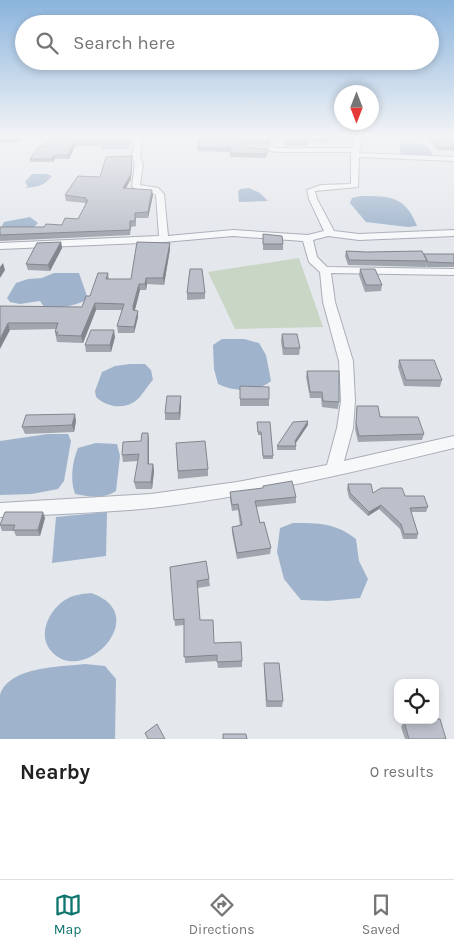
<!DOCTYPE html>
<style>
:root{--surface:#fff;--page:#f2f2f2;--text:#222;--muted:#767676;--line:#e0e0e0;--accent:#0f766e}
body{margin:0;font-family:Karla,sans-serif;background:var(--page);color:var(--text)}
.controls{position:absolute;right:15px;bottom:15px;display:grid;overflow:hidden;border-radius:10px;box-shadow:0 2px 8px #0003}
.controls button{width:45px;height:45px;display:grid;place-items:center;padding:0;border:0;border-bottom:1px solid var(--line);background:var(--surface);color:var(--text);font:25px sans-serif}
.compass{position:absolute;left:334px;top:85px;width:45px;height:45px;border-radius:50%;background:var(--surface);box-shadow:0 2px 8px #0003;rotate:180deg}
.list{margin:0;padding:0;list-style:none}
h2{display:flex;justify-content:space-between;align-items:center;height:65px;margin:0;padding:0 20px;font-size:21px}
h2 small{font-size:16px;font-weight:400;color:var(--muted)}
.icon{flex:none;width:28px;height:28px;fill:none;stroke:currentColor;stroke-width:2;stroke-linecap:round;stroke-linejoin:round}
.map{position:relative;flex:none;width:454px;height:739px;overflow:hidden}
.search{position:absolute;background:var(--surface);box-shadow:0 2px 8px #0003;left:15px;right:15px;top:15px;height:55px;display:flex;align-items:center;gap:12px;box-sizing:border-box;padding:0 18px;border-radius:28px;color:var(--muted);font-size:19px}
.sheet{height:140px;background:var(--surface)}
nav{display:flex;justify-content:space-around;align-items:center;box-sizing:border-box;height:70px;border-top:1px solid var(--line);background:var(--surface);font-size:14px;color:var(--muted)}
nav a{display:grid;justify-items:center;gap:2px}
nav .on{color:var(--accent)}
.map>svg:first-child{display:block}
</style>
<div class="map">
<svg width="454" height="739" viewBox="0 0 454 739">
<rect width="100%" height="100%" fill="#e4e7ec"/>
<!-- green -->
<path fill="#c9d6c5" d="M299 258 323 327 235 329 208 272Z"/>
<!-- water -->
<g fill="#9fb4cc">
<path d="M244 136H339L340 137 329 142 323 143 249 138Z"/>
<path d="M128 138 131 140 129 147 126 149H101L104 139Z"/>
<path d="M399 144C411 143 429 141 433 155H405L401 154Z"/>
<path d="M32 174H47L52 176C44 186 37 187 25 188L28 186 25 182Z"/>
<path d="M249 188 260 193 268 201 239 202 238 192 240 189Z"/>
<path d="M361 196C390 196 405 196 417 226L408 227 366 222 350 203 352 198Z"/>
<path d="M30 217 38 223 32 229 1 228 4 222Z"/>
<path d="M54 273H79L88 299C73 307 60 308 44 307L40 301 20 304 10 302 7 298 16 283 28 279 42 278Z"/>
<path d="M222 339H244L259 343 266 355 271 381C257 393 234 392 218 384L214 369 213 345Z"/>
<path d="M130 364H145L151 370 153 380C147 386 141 398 134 402 122 410 105 406 96 397L95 391 102 372 115 366Z"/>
<path d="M48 434H68L71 441 64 481 58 489 32 494 0 495V441Z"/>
<path d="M96 443 117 444 120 456 116 491C103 499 90 497 75 494 70 480 72 462 78 448Z"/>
<path d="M107 512 106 556 52 563 56 517Z"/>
<path d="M293 523C318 523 336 523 356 539L359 561 368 579 360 598 327 601 301 600 284 579 277 552 280 528Z"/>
<path d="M91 593C154 614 84 687 52 652 37 636 48 613 62 602 71 595 81 594 91 593Z"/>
<path d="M85 664 105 666 116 679 115 739H0V695C9 666 61 667 85 664Z"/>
</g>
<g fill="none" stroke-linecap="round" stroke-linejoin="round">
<defs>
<path id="street" d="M135 136H143L140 156 143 164 140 185 158 188 164 194 168 236 233 230 308 235 324 231 309 199 307 190 321 185 351 184V152H280L247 149 243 147 244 145 280 148H352L354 136H362L359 153 454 157V161L359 157 358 187 315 191 317 199 334 231 359 234 454 230V236L359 240 328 236 313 240 317 257 327 267 454 269V275L331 273 335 302 353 361 355 401 353 428 344 461 454 436V448C354 472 254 496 152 508 102 513 50 514 0 517V503L151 494 237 482 327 465 337 428 341 401 339 361 323 302 320 272 309 262 303 241 233 236 164 242 0 249V243L159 236 156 195C148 189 139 194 132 186L135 164 132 156Z"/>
</defs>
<!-- street casing -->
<use href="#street" stroke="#a9aeb7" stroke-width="2"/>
<!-- street -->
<use href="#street" fill="#f7f8fa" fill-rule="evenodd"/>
</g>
<!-- wall -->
<g fill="#a1a5ae">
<path d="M0 136H23L17 143H0Z"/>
<path d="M52 136H105L100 146H75L69 159H55L53 162H30V159L44 146Z"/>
<path d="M427 136H450L454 144V151L438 150 428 139Z"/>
<path d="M243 137H271L270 145 244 143 243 144 247 147 268 149 266 158 230 157V152L198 151V148Z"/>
<path d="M286 141 306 144V146H286Z"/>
<path d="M132 161 131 179 126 188 153 195 148 218H136V226L131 227 130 235 0 241V227H44L62 225 78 219 85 205V203L66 201 65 195 100 177Z"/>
<path d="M263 234 283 244V250H263Z"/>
<path d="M61 242 62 248 50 271 28 270 26 264Z"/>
<path d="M170 243V249L164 285 147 284 146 290H140L135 310 138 311V317L134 333H118L117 326 122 310H96L83 343 57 342 55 332 56 329 10 330 0 306 82 307 108 273 109 279H131Z"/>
<path d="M346 251 424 255 454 254V267H427L426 265V267L348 265 345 256Z"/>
<path d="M360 269 382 285 381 291 365 292 359 275Z"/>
<path d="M187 293H205V299L187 300Z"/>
<path d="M282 334 300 348 299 355H283L281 341Z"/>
<path d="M115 337 111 352H86L85 345Z"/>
<path d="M399 360 442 380 440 387 404 386 398 367Z"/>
<path d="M307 371 339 402 338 409 322 407 321 398H310L306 377Z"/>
<path d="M240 386 269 399V406H240Z"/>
<path d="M181 403 180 420H165V413Z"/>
<path d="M357 406 424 434 422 440 358 442 355 429Z"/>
<path d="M76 421 74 432 25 434 22 427Z"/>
<path d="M257 422 273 456V459H263L261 435H258Z"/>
<path d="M308 425 296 443V450H277V446Z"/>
<path d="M149 440V464H153L154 471 152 489H136L134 482 138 461 123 462 122 455Z"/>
<path d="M176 443 208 469V476L178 479Z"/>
<path d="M348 484 373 493 405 496 428 507 426 512H411L418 534 417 539H403L400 529 379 509 368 516 349 498 347 489Z"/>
<path d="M263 486 296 497V503L256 507 260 523 271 548 270 554 237 559 232 533V527L240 526 238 510 232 511 230 499V492L263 489Z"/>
<path d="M45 518 40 536H16L14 531H2L0 525Z"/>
<path d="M170 567 209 579 210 586 197 588 200 620 214 643 242 661V667L218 668 217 661 185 663 184 625 175 626Z"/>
<path d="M264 663 283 701 282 707H266L264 670Z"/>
<path d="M404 721 446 739H405L401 727Z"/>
</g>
<!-- shaded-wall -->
<g fill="#83868d">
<path d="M20 136H23L17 143 16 141Z"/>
<path d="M103 136H105L100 146V142Z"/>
<path d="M74 142 75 146 69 159 68 155Z"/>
<path d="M54 155 55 159 53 162 52 159Z"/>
<path d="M132 156 131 179 123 193V188Z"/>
<path d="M152 190 153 195 148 218V212Z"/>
<path d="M61 242 62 248 50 271 48 265Z"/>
<path d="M170 243V249L164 285 163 278Z"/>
<path d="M3 263 5 270 0 278V267Z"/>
<path d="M146 278 147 284 146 290 145 284Z"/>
<path d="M139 284 140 290 134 313V317L133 306Z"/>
<path d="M95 303 96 310 83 343 81 336Z"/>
<path d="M138 311V317L134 333V327Z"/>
<path d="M8 323 10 330 0 349V339Z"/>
<path d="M114 330 115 337 111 352 110 345Z"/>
<path d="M181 396V403L180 420 179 413Z"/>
<path d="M75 414 76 421 74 432 72 425Z"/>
<path d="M308 421V425L295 444V441Z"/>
<path d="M148 433 149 440V471L148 464Z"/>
<path d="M153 464 154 471 152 489 151 482Z"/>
<path d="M381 505 379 509 368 516 369 512Z"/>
<path d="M43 512 45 518 40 536 38 530Z"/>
</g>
<!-- building -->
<g fill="#bbc0ca" stroke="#83868d">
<path d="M0 136H20L16 141 0 140Z"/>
<path d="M52 136H103L100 142H74L68 155H54L52 159H30L39 146H44Z"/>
<path d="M200 136H242V137H271L270 142 244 140 241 143 247 147 268 149 267 154 230 153V148H198Z"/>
<path d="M429 136H450L454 144V148L439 147Z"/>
<rect x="286" y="141" width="20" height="3"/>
<path d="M132 156 131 174 123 188 152 190 148 212 135 213V221H130V230L0 235V227H44L46 224 62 225 65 218 78 219 88 200H85L86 198 65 195 78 176 100 177 106 157Z"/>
<path d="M263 234 282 236 283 244H263Z"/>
<path d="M61 242 48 265 26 264 37 243Z"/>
<path d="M137 242 170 243 163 278H146L145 284H139L133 306V310L138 311 134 327 117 326 124 304 95 303 81 336 56 335 58 332H55L58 323H8L0 339V306L82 307 86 296H90L98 273H108L106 279H131Z"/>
<path d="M346 251 367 252 422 251 427 261 349 260Z"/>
<path d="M424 254H454V263L428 262Z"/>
<path d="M190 269H202L205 293H187Z"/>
<path d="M360 269H375L382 285H366Z"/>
<path d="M91 330H114L110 345H85Z"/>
<path d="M282 334H297L300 348H284Z"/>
<path d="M399 360H434L442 380H406Z"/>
<path d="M307 371H339V402L323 401 322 392H310Z"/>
<path d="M240 386 269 387V399H240Z"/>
<path d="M167 396H181L179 413H165Z"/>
<path d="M357 406H378L380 417H418L424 434 359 436 356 423Z"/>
<path d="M75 414 72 425 22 427 26 415Z"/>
<path d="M308 421 295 441 296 446H277L293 422Z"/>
<path d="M257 422H270L273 456H263L261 432H258Z"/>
<path d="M142 433H148V464H153L151 482H134L139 454 122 455 123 442 141 441Z"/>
<path d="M205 441 208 469 178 471 176 443Z"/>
<path d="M292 481 296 497 255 501 260 523 264 522 271 548 237 553 232 527 242 525 238 504 232 505 230 492 263 488V486Z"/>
<path d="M348 484H371L373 493 381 488H402L405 496H424L428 507 410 508 418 534H404L401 524 381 505 369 512 350 493Z"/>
<path d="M5 512H43L38 530H13L15 525H0Z"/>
<path d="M206 561 209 579 197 581 200 620H213L214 643 241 642 242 661 217 662V655L184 657V619L174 620 170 567Z"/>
<path d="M264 663H279L283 701H267Z"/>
<path d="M435 719H440L446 739H409L404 721 435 720Z"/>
<path d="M157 724 165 739H148L145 733Z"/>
<path d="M223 734H246L247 739H223Z"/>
</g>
<!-- sky -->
<linearGradient id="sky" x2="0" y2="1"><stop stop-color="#8bb4dd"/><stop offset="0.57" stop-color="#f3f4f6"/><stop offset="1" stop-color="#f3f4f6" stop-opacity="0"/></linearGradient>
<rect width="454" height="239" fill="url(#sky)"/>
</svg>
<div class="controls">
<button><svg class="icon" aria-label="locate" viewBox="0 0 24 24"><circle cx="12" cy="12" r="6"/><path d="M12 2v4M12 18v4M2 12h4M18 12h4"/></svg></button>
</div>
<svg class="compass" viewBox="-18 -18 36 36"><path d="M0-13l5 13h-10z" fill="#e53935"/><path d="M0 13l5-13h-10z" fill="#767676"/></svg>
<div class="search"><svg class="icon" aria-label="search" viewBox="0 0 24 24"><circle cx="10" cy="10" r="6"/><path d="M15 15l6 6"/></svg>Search here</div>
</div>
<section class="sheet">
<h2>Nearby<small>0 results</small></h2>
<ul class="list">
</ul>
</section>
<nav>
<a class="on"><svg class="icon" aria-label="map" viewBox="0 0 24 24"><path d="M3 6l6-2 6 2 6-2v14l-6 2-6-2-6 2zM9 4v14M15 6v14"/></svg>Map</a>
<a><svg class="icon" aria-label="directions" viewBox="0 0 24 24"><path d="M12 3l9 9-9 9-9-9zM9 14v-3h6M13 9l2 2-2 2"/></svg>Directions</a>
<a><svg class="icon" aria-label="saved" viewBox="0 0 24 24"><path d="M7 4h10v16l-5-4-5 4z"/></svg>Saved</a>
</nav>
